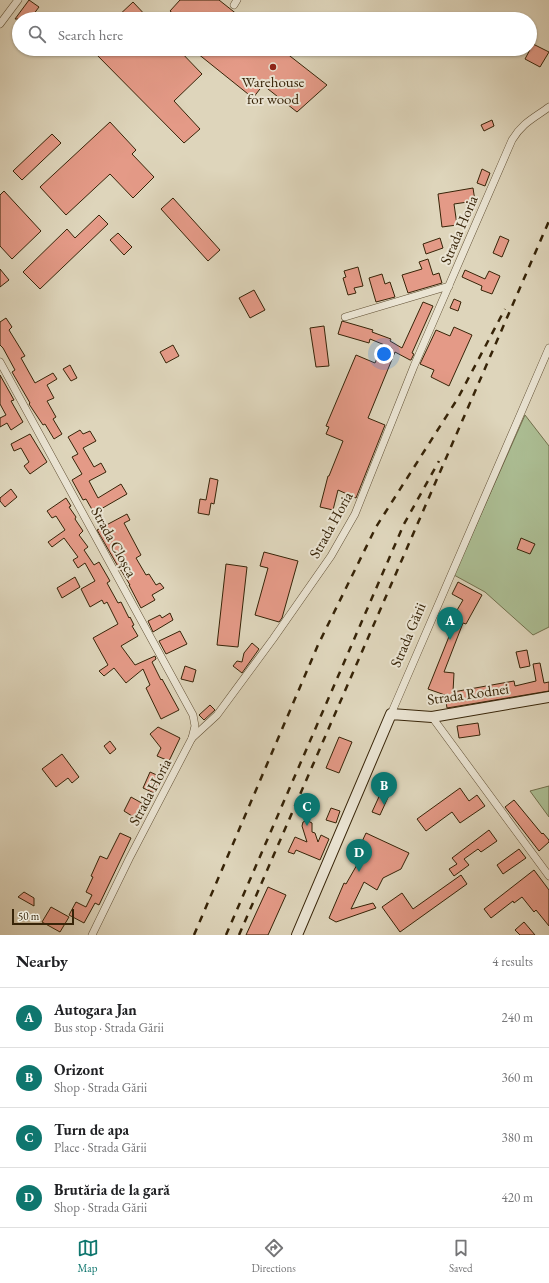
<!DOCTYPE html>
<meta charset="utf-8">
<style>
:root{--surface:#fff;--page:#f2f2f2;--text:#202124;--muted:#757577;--line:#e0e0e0;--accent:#0f766e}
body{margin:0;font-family:"EB Garamond",serif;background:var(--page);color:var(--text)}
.scale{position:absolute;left:12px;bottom:10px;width:62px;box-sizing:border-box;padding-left:4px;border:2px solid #372408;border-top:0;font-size:11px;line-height:14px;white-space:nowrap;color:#372408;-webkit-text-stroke:3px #eae4d3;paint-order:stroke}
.you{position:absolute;left:384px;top:354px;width:14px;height:14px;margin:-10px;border:3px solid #fff;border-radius:50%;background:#1a73e8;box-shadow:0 0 0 6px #1a73e833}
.badge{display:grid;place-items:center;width:26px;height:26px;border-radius:50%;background:var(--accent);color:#fff;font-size:13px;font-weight:700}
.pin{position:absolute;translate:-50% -33px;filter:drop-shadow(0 1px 2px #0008)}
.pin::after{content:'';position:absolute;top:21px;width:14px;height:12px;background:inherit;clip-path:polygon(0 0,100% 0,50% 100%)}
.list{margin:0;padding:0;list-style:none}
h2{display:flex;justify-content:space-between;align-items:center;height:52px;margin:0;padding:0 16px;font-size:17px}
h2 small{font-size:13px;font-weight:400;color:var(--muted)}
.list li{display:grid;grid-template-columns:26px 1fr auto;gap:12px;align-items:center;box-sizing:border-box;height:60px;padding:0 16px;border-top:1px solid var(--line)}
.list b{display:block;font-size:15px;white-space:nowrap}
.list p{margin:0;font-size:13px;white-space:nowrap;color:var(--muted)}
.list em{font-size:13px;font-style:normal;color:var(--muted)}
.icon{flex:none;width:22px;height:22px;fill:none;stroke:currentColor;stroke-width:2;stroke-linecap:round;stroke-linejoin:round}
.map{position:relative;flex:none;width:549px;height:935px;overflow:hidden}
.search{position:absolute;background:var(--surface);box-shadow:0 1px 3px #0004;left:12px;right:12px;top:12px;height:44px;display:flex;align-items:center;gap:10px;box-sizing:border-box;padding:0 14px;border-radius:22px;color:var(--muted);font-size:15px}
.sheet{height:292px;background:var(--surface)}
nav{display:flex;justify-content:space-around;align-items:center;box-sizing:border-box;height:56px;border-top:1px solid var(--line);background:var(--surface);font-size:11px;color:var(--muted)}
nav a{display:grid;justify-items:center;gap:2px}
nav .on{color:var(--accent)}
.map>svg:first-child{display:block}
</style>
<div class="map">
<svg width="549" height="935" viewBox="0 0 549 935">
<rect width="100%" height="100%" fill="#ded5bb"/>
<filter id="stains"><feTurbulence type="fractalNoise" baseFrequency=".005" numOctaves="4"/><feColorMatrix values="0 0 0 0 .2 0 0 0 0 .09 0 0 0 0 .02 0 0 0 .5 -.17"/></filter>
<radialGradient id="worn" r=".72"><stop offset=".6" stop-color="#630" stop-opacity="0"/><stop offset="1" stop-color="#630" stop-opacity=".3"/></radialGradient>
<!-- green -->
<g fill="#acbe94" stroke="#72714e">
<path d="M525 415 549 446V627L533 635 485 592 454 575Z"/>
<path d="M549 786V817L530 791Z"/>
</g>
<!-- building -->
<g fill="#e49a87" stroke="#372408">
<path d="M29 0 39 7 30 19H15Z"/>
<path d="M180 0H219L243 19H180L170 11Z"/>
<path d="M133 2 149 19H115Z"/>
<path d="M533 44 549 52 540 67 525 59Z"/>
<path d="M91 49H178L202 74 174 101 200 129 184 143Z"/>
<path d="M192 49H281L327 85 297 112 263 85 253 98Z"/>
<path d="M492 120 494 126 484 131 481 125Z"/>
<path d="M110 122 136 150 132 154 154 177 133 198 110 174 66 215 40 187Z"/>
<path d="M52 134 61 143 22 180 13 171Z"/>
<path d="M482 169 490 173 485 186 477 183Z"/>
<path d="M473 188 475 201 454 204 457 225 442 227 438 194Z"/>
<path d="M4 191 41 231 12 259 0 246V195Z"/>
<path d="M173 198 220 250 208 261 161 209Z"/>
<path d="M99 215 108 224 40 289 23 272 67 229 75 238Z"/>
<path d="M118 233 132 247 124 255 110 240Z"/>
<path d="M500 236 509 240 502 257 493 253Z"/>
<path d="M440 238 443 248 426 254 423 244Z"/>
<path d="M428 259 433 275 439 273 442 283 408 293 402 275 422 269 419 262Z"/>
<path d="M358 267 363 286 354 288 356 293 348 295 343 278 346 277 344 271Z"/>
<path d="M0 269 9 280 0 287Z"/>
<path d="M465 270 485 279 489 271 500 276 492 294 481 290 482 286 462 277Z"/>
<path d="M382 274 385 284 390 282 395 297 376 302 369 278Z"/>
<path d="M254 290 265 310 250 318 239 298Z"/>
<path d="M454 299 461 302 458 311 450 308Z"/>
<path d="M423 302 433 306 412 353 414 354 411 360H410L395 352 368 418 385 425 356 498 338 490 333 510 320 507 328 476H329L343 441 326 434 329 427 326 426 356 355 375 363 378 356 385 359 392 348 370 339 369 343 338 334 342 321 373 330 372 332 391 339 390 341 402 348Z"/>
<path d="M6 318 12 327 9 330 25 356 21 358 35 383 53 373 57 379 47 385 54 398 47 401 56 417 53 419 62 434 54 439 45 424 43 425 29 404 30 403 12 372 15 370 3 348 0 345V322Z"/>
<path d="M324 326 329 366 316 367 310 328Z"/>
<path d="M454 327 472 335 449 386 431 377 434 370 420 364 436 330 450 336Z"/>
<path d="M173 345 179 356 166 363 160 352Z"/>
<path d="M70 365 77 378 71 381 63 369Z"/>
<path d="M0 375 14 400 11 401 23 422 11 430 7 423 0 427V418L6 415 0 404Z"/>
<path d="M80 430 83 434 90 431 96 441 83 448 94 467 101 463 106 472 89 481 98 498 121 484 127 494 94 513 86 499 83 500 72 480 82 474 72 457 78 454 68 437Z"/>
<path d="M30 434 47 462 30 474 24 466 29 462 21 448 14 451 11 444Z"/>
<path d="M210 478 218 480 214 504 211 503 209 515 198 513 200 499 206 500Z"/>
<path d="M11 489 17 497 5 507 0 501V498Z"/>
<path d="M66 498 71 506 69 507 76 517 75 519 83 531 79 535 88 547 84 550 94 565 99 562 110 581 107 583 118 603 121 602 129 618 130 617 134 625 132 626 138 636 121 646 135 665 155 656 156 659 152 662 161 680 162 679 179 710 161 719 146 688 150 685 143 669 126 683 114 668 104 676 99 671 108 665 93 638 118 624 107 602 104 604 102 600 90 607 81 589 95 581 85 563 78 568 73 560 78 557 64 538 52 547 48 542 65 530 56 516 52 518 47 511Z"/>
<path d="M127 514 130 520 124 523 141 555 136 558 146 575 149 574 156 585 160 583 164 588 152 595 155 600 141 608 129 585H130L121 570H120L97 530Z"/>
<path d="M521 538 535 544 530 554 517 549Z"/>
<path d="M264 552 298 561 282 618 279 622 255 615 268 568 260 566Z"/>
<path d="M226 564 247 567 238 647 217 645Z"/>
<path d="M75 577 80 587 62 598 57 588Z"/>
<path d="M458 582 482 595 466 624 463 623 444 672 454 673 453 692 514 681 515 686 536 681 533 664 540 663 544 683 549 682V691L447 708 445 695 428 689 456 619 453 617 463 600 452 594Z"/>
<path d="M170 613 173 620 153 632 148 621 160 615 162 618Z"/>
<path d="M180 631 187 644 166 654 159 641Z"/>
<path d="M252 643 259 649 242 673 233 666 237 661 242 662 244 653Z"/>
<path d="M527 650 530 666 520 668 516 652Z"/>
<path d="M185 666 196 670 193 682 181 679Z"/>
<path d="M210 705 215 710 204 720 199 715Z"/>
<path d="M478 723 480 735 459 738 457 726Z"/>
<path d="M158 727 180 738 169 761 157 756 161 748 150 734Z"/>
<path d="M339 737 352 742 339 773 326 768Z"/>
<path d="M110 741 116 749 110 754 104 746Z"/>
<path d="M62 754 79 777 72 783 68 778 56 787 42 769Z"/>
<path d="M150 772 159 776 157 781 159 782 154 793 143 788Z"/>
<path d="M387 779 395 782 380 815 372 812Z"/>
<path d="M460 788 469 801 477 795 485 806 460 823 452 812 426 831 417 819Z"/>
<path d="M131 797 147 806 138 824 130 820 132 816 124 811Z"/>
<path d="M514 800 542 834 543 833 549 840V842L539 851 505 807Z"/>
<path d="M331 808 340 811 336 823 326 820Z"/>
<path d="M306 821H308L312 823V832L315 833 318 842 321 835 329 839 320 860 296 850 294 854 288 852 295 837 307 842 302 826 303 822Z"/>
<path d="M489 830 497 841 481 852 478 849 464 859 469 865 454 876 449 869 457 864 452 858Z"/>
<path d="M120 833 131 838 99 905 95 903 84 923 69 915 76 902 86 907 92 895 86 892 93 877 91 876 100 856 107 859Z"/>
<path d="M366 833 409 853 401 869 383 878 377 890 364 882 351 909 373 903 376 908 336 922 329 918 344 883 346 884 358 863 353 861Z"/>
<path d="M519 849 526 858 503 874 497 865Z"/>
<path d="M534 870 549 890V926L536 910 534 912 522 897 514 903 513 901 491 918 484 909Z"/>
<path d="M461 875 467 884 400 932 382 907 402 893 413 909Z"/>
<path d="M268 887 286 895 268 935H246Z"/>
<path d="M24 892 34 898V906L18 897Z"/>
<path d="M51 907 69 917 60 932 42 922Z"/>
<path d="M524 922 535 935H520L515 930Z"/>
</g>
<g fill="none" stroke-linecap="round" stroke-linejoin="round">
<defs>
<g id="street">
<path d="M234 5 237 0"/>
<path d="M0 24 18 0"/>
<path d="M345 317 449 286"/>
<path d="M0 362 193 715 195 726 192 738"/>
<path d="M391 714 549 348"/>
<path d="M432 717 549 876"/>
<path d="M92 935 129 859 192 738 217 715 273 639 331 556 355 514 414 366 512 140C522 123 534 118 549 107"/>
</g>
<path id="secondary" d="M297 935 391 714 432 717 549 697"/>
</defs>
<!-- street casing -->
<use href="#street" stroke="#615035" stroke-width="8"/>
<!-- secondary casing -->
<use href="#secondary" stroke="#372408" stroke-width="12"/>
<!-- street -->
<use href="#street" stroke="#eae4d3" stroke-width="7"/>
<!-- secondary -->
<use href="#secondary" stroke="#eae4d3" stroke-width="10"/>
<!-- rail -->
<g stroke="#372408" stroke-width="2.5" stroke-dasharray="7 7" stroke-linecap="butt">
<path d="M194 935 318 645 376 527 458 398 505 309"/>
<path d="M226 935 404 524 439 461"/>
<path d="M239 935 549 221"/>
</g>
</g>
<!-- markers -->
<circle fill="#8f2418" stroke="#eae4d3" stroke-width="1.5" cx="273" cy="67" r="4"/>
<g text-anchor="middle" stroke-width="4" stroke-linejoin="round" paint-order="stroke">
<!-- poi labels -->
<g font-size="15" fill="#372408" stroke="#eae4d3">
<text x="273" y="87">Warehouse<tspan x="273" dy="17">for wood</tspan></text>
</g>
<!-- street labels -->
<g font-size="15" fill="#372408" stroke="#eae4d3">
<text transform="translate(459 230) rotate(-67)" y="5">Strada Horia</text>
<text transform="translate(331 525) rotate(-61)" y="5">Strada Horia</text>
<text transform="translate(114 542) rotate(61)" y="5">Strada Cloșca</text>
<text transform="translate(408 635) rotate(-67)" y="5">Strada Gării</text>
<text transform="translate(468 694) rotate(-8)" y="5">Strada Rodnei</text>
<text transform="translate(150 792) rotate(-62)" y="5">Strada Horia</text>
</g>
</g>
<rect width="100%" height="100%" filter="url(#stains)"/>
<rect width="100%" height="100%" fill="url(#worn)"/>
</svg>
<div class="scale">50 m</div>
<div class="you"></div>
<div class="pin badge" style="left:450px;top:640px">A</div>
<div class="pin badge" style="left:384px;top:805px">B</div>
<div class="pin badge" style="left:307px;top:826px">C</div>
<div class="pin badge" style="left:359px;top:872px">D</div>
<div class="search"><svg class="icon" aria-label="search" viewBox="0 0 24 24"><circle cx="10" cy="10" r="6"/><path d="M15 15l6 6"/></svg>Search here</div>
</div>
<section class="sheet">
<h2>Nearby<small>4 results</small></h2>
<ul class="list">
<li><span class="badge">A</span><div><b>Autogara Jan</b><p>Bus stop · Strada Gării</p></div><em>240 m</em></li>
<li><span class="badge">B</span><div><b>Orizont</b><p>Shop · Strada Gării</p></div><em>360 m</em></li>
<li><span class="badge">C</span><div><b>Turn de apa</b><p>Place · Strada Gării</p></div><em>380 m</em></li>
<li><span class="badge">D</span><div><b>Brutăria de la gară</b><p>Shop · Strada Gării</p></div><em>420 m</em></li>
</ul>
</section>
<nav>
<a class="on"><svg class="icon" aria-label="map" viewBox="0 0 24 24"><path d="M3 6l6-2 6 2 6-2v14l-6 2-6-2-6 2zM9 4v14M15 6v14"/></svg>Map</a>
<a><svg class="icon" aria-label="directions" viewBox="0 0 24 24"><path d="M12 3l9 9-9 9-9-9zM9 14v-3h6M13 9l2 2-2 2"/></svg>Directions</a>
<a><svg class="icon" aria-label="saved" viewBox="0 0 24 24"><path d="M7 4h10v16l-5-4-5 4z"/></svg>Saved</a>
</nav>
